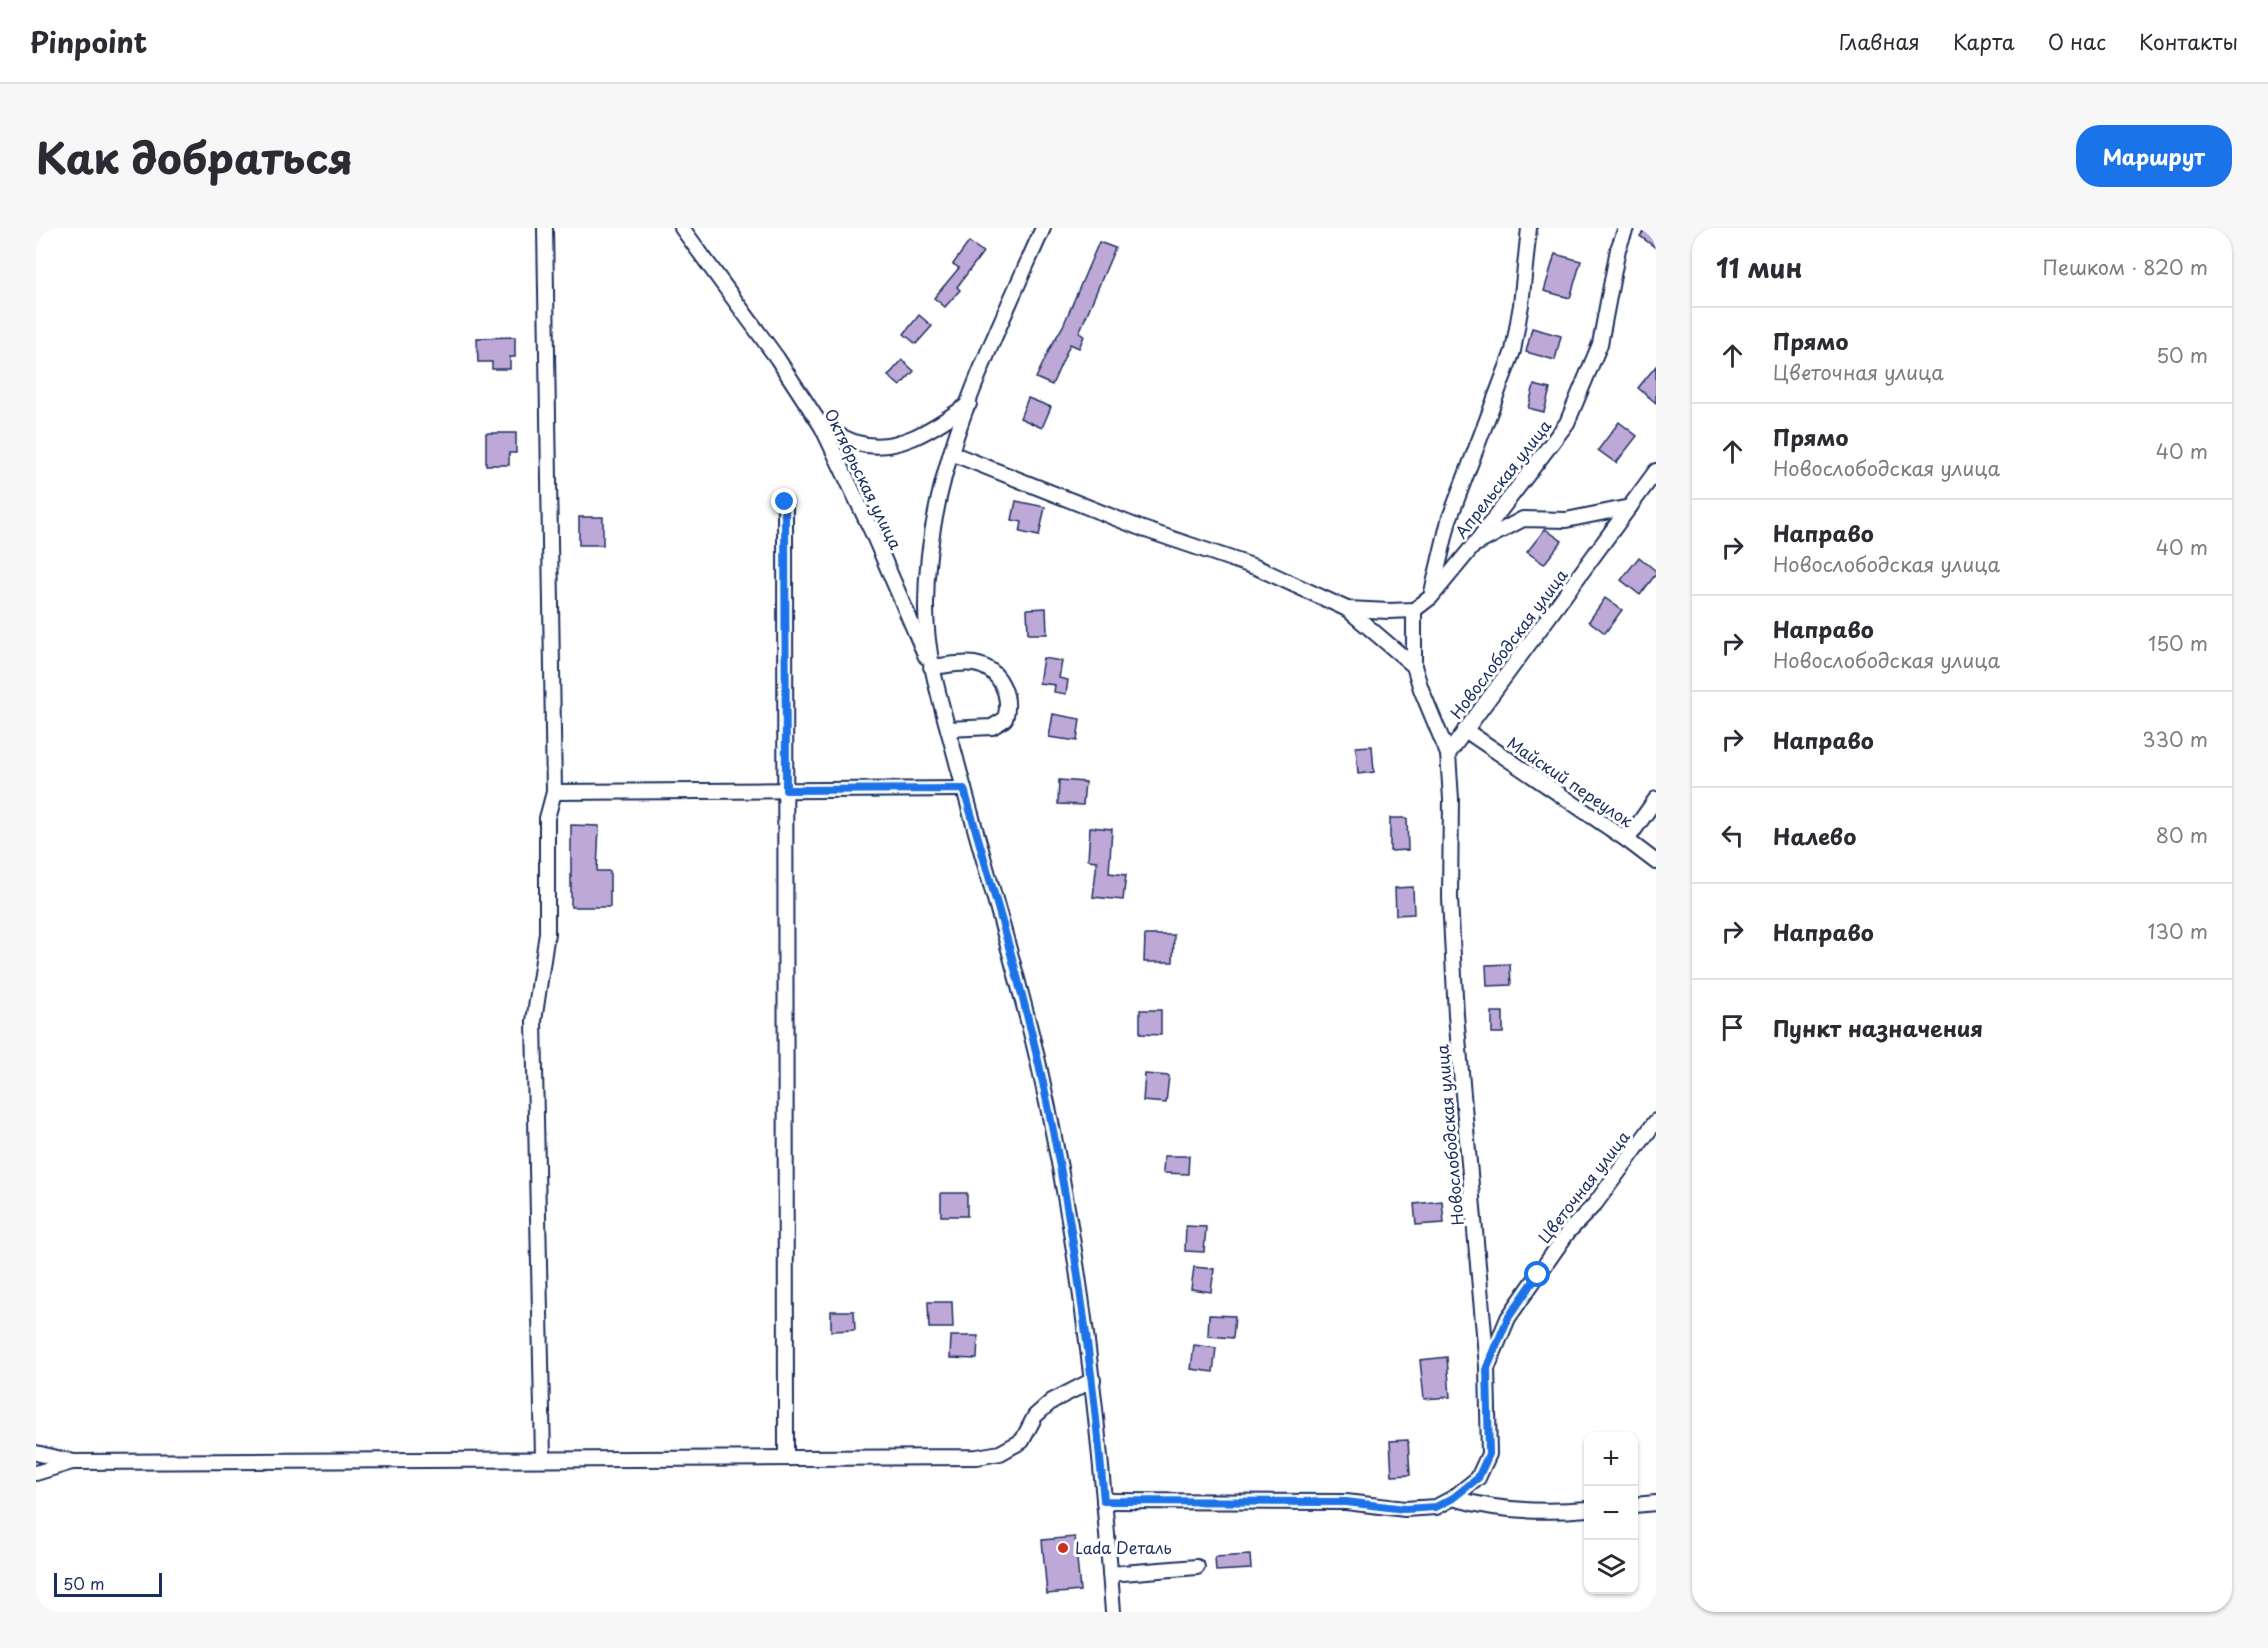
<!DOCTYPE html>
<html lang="ru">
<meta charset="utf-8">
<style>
:root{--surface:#fff;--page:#f7f7f7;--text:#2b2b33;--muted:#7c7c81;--line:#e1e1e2;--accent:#1a73e8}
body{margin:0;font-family:"Playpen Sans",sans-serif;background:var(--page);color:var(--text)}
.controls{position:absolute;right:18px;bottom:18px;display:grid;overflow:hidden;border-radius:12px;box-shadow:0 2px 4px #0004}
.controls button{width:54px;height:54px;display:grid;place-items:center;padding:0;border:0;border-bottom:2px solid var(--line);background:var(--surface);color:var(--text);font:30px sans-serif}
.scale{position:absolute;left:18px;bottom:15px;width:108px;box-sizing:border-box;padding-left:6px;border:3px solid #1b2f5e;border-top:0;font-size:16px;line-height:21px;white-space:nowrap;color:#1b2f5e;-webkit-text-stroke:4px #fff;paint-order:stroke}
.stop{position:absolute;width:18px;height:18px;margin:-14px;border:4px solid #1a73e8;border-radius:50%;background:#fff}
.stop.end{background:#1a73e8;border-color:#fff;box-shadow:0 2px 6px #0008}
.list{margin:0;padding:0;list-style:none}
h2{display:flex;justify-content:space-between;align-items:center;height:78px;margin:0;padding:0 24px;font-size:26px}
h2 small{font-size:20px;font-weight:400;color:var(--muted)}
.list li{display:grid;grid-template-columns:39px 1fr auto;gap:18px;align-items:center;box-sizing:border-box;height:96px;padding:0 24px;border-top:2px solid var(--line)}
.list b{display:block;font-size:22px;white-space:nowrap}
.list p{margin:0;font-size:20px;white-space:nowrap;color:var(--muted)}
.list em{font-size:20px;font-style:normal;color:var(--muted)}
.icon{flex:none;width:33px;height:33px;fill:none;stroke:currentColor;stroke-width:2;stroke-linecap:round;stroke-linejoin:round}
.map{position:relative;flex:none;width:1620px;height:1384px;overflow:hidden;border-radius:24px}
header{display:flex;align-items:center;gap:36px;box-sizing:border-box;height:84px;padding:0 30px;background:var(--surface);border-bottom:2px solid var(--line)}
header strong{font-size:28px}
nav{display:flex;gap:33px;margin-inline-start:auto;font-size:21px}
.intro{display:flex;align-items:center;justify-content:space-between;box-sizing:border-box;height:144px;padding:0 36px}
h1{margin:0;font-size:42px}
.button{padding:15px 27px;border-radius:24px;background:var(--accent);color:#fff;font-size:21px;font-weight:700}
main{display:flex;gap:36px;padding:0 36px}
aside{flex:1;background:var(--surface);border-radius:24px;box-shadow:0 2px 4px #0004}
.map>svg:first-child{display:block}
</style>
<header>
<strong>Pinpoint</strong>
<nav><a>Главная</a><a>Карта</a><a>О нас</a><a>Контакты</a></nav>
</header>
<div class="intro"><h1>Как добраться</h1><a class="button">Маршрут</a></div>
<main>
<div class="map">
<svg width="1620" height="1384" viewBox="0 0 1620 1384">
<rect width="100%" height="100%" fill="#fff"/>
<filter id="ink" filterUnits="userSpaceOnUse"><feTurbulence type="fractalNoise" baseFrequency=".0167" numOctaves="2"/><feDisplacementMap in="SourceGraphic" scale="12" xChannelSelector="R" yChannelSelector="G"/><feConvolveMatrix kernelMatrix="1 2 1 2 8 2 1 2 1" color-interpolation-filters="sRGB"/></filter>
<g filter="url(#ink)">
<!-- building -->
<g fill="#bda8d7" stroke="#1b2f5e" stroke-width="1.5">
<path d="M1610 0H1620V20L1604 8Z"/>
<path d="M933 14 947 24 921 59 924 62 909 79 898 70 923 40 917 36Z"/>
<path d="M1063 14 1079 20 1043 105 1048 108 1043 120 1034 116 1016 157 1000 150 1014 120 1027 98Z"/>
<path d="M1519 26 1545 33 1534 70 1508 63Z"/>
<path d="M883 87 896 98 880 116 868 106Z"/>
<path d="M1496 100 1525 108 1519 132 1490 124Z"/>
<path d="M479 109V129H474V141H456V134H442L441 110Z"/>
<path d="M866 132 878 143 864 158 852 148Z"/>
<path d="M1620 138V175L1602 160Z"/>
<path d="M1498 157 1514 161 1508 184 1492 180Z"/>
<path d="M992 170 1015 179 1006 200 984 190Z"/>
<path d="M1583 194 1601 208 1580 235 1562 222Z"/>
<path d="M450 205H480V225H473V237H450Z"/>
<path d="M980 273 1009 279 1003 308 984 304 986 294 976 292Z"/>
<rect x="543" y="289" width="24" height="28"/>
<path d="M1509 301 1526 313 1508 336 1491 324Z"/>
<path d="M1603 329 1620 343V346L1604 367 1585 352Z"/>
<path d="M1569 370 1586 382 1569 405 1553 393Z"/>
<path d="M1010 380 1011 406H992L991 381Z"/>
<path d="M1007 430 1026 433 1023 450 1032 452 1030 466 1018 464 1019 457 1003 455Z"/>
<path d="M1017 486 1044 491 1041 513 1013 509Z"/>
<path d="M1336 518 1338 544 1322 546 1320 519Z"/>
<path d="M1023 552 1049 554 1047 577 1022 576Z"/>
<path d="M1354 590H1371L1372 622 1354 623Z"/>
<path d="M535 597 563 598 561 643H574V679H535Z"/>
<path d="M1054 599 1076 601 1073 645 1090 647 1087 672 1057 669 1061 633 1052 632Z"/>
<path d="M1377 659 1378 686 1360 687 1359 660Z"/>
<path d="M1109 707H1138L1137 734H1108Z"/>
<path d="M1474 736 1475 757 1451 758 1450 737Z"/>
<path d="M1104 782H1125V807L1104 806Z"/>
<rect x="1456" y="784" width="11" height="21"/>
<path d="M1109 846 1133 848 1130 875 1107 873Z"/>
<path d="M1128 928H1153L1152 946 1127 945Z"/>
<rect x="905" y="965" width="26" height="23"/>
<path d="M1406 973 1408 995 1380 997 1378 976Z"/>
<path d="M1150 998 1170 999 1168 1024 1149 1023Z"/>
<path d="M1158 1039 1178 1041 1175 1064 1155 1061Z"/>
<path d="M892 1074H916L917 1100H893Z"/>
<path d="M795 1083H818L819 1102 795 1103Z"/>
<path d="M1173 1087 1199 1088 1197 1110 1172 1108Z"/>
<path d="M915 1108H942L941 1131 914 1130Z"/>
<path d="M1158 1117 1180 1120 1177 1144 1155 1141Z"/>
<path d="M1411 1129 1414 1169 1388 1171 1384 1132Z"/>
<path d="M1372 1212 1374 1247 1356 1248 1354 1213Z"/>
<path d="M1039 1309 1044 1363 1011 1366 1006 1312Z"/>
<path d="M1214 1327 1215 1341 1180 1343 1179 1329Z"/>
</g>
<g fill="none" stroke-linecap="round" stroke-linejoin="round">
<defs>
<g id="minor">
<path d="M509 0 518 564"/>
<path d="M646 0 741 130 786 199 837 306 890 429"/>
<path d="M1007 0C954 120 889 246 890 380 890 431 906 478 919 527 946 631 979 733 1003 838 1044 1018 1064 1200 1077 1384"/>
<path d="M786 199C797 204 809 211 821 215 862 227 901 198 933 176"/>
<path d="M915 225 1107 301 1222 340 1311 381 1378 438 1385 461 1412 526"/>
<path d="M749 274 750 1230"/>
<path d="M1442 315 1487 291 1530 292 1594 279"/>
<path d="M1396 364 1413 292 1477 123 1485 77 1493 0"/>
<path d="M1311 381 1353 383 1378 382"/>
<path d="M1378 438V382L1395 369 1437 318 1531 195 1564 116 1582 21 1590 0"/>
<path d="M895 439C908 438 925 434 938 436 964 440 976 468 969 491L956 499 912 501"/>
<path d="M1429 502 1591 612 1620 634"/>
<path d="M1591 612 1620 571"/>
<path d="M1452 1138 1472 1090 1532 1004 1559 976 1620 893"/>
<path d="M0 1225 38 1234 941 1229 964 1225 986 1213 999 1188 1016 1173 1057 1152"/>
<path d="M507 1230 498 793 511 705V590L518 564 928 561"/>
<path d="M0 1245 36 1234"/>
<path d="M1417 1270C1461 1283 1507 1285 1552 1281"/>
<path d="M1068 1273 1310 1274 1369 1281 1400 1279 1417 1270 1442 1250 1453 1226 1451 1139 1420 787 1414 670 1415 571 1412 526 1620 243"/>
<path d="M1598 1277 1620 1275"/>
<path d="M1074 1346 1161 1339"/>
</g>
</defs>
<!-- minor casing -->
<use href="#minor" stroke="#1b2f5e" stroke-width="18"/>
<!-- minor -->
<use href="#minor" stroke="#fff" stroke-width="14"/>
</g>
</g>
<g fill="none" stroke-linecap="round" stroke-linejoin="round" filter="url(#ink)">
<!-- route -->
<path stroke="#1a73e8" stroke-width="8" d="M749 274 750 562 928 561C954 653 982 744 1003 837 1036 981 1055 1126 1068 1273L1310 1274 1369 1281 1400 1279 1417 1270 1442 1250 1453 1226 1451 1140 1472 1090 1502 1047"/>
</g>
<!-- markers -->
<circle fill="#c8321e" stroke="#fff" stroke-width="2" cx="1027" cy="1320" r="6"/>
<g text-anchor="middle" stroke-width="6" stroke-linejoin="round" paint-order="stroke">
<!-- street labels -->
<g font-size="16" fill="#1b2f5e" stroke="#fff">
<text transform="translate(827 251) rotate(64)" y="6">Октябрьская улица</text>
<text transform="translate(1467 251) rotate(-52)" y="6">Апрельская улица</text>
<text transform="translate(1473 416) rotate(-53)" y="6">Новослободская улица</text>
<text transform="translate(1534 554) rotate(34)" y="6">Майский переулок</text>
<text transform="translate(1414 907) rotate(-95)" y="6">Новослободская улица</text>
<text transform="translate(1548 959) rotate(-52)" y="6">Цветочная улица</text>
</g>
<!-- poi labels -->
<g font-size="16" fill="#1b2f5e" stroke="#fff" text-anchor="start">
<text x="1039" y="1326">Lada Dеталь</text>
</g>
</g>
</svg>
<div class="controls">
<button>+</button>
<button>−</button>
<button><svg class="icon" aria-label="layers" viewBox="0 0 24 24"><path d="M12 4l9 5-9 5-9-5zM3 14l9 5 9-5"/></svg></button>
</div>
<div class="scale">50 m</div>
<div class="stop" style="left:1502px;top:1047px"></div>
<div class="stop end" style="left:749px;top:274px"></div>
</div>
<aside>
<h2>11 мин<small>Пешком · 820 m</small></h2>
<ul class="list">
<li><svg class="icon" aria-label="ahead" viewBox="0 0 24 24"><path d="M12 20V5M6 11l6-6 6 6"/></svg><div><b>Прямо</b><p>Цветочная улица</p></div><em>50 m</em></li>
<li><svg class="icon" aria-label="ahead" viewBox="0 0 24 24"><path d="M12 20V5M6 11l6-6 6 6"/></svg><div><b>Прямо</b><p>Новослободская улица</p></div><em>40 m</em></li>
<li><svg class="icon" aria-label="right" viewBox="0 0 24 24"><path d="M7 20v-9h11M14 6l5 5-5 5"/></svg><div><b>Направо</b><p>Новослободская улица</p></div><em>40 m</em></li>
<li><svg class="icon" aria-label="right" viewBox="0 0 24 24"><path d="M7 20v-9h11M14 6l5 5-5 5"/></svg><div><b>Направо</b><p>Новослободская улица</p></div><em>150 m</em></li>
<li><svg class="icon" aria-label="right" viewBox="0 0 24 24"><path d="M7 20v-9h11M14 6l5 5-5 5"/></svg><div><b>Направо</b></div><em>330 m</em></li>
<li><svg class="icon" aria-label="left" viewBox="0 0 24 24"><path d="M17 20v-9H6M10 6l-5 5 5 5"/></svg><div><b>Налево</b></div><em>80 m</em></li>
<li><svg class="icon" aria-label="right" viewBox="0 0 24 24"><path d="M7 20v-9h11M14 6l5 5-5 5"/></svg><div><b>Направо</b></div><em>130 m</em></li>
<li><svg class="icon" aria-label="arrive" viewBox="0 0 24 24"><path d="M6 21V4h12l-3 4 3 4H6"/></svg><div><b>Пункт назначения</b></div></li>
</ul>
</aside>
</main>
